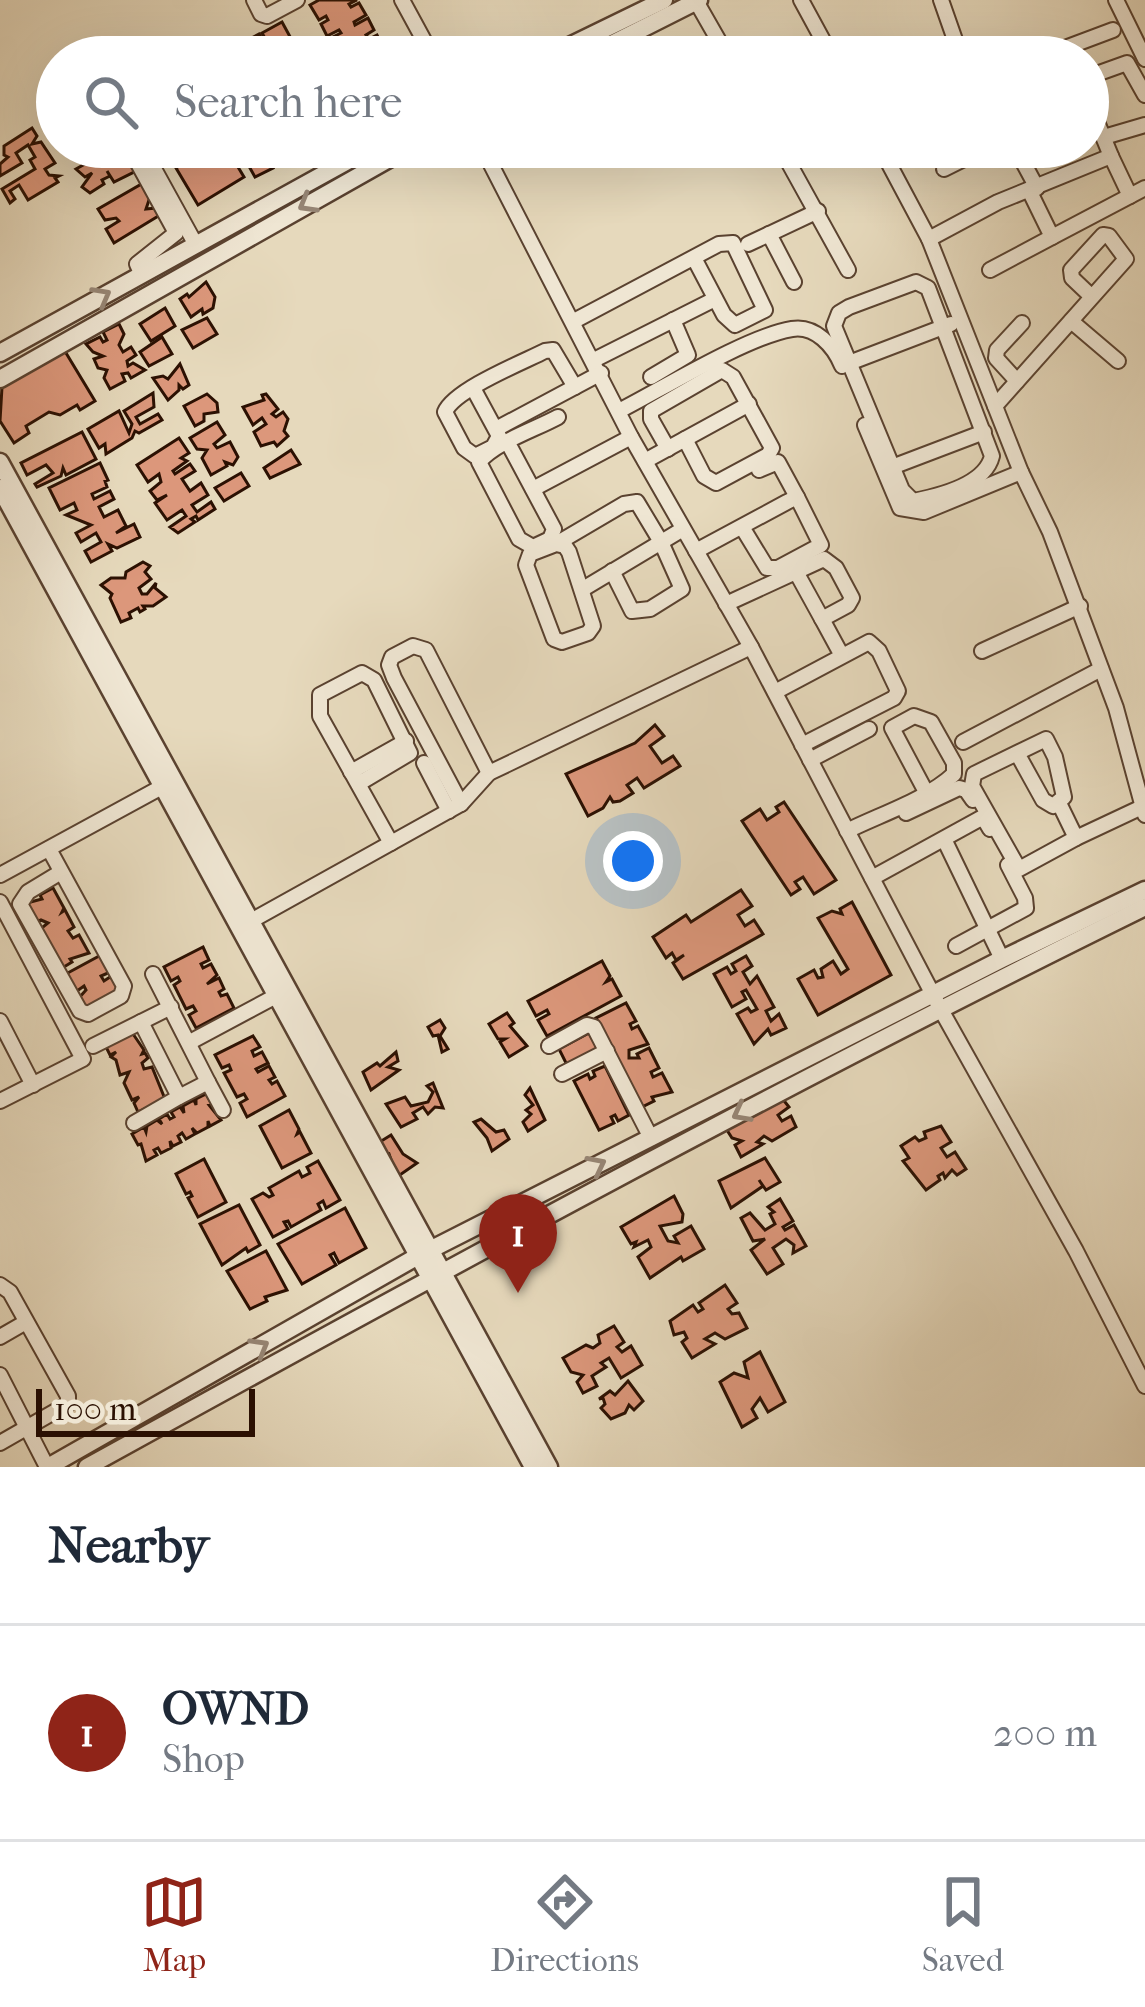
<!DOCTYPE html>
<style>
:root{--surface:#fff;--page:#f2f2f3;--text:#1f2937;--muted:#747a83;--line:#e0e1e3;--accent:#8f2418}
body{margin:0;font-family:"IM FELL French Canon",serif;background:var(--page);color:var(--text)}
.scale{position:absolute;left:36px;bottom:30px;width:219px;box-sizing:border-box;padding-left:12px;border:6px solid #2b1002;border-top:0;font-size:33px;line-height:42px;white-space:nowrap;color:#2b1002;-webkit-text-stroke:9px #efe6d3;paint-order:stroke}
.you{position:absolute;left:633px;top:861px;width:42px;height:42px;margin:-30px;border:9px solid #fff;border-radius:50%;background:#1a73e8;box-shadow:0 0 0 18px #1a73e833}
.badge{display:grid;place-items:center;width:78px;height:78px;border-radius:50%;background:var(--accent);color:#fff;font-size:39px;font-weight:700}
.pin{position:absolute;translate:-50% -99px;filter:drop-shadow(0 3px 6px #0008)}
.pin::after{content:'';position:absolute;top:63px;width:42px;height:36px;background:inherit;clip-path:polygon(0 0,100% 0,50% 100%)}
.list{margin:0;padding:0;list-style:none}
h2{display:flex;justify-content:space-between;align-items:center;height:156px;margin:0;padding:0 48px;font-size:51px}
h2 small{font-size:39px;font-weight:400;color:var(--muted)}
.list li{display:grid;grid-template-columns:78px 1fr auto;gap:36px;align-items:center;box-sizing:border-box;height:216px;padding:0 48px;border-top:3px solid var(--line)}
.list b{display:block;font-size:45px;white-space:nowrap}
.list p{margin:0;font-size:39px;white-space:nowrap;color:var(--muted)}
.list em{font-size:39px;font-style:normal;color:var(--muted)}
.icon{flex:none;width:66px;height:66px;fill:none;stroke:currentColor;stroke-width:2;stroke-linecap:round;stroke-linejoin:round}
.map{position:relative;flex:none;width:1145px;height:1467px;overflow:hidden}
.search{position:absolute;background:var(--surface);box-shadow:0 12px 48px #0002;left:36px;right:36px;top:36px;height:132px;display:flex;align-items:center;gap:30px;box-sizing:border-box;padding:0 42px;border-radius:66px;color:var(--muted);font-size:45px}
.sheet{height:372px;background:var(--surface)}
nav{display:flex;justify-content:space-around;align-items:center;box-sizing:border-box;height:168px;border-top:3px solid var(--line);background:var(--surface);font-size:33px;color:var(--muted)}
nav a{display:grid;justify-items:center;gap:6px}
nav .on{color:var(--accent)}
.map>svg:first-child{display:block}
</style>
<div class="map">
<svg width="1145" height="1467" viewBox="0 0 1145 1467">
<rect width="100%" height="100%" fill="#e6d9bc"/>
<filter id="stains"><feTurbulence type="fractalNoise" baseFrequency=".00167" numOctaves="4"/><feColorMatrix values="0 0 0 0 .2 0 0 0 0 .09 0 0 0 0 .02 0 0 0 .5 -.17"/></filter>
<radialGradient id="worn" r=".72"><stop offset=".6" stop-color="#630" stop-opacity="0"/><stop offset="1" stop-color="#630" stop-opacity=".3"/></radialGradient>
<!-- building -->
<g fill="#dc977b" stroke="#2b1002" stroke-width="3">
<path d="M319 0H357L349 4 351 7 359 3 366 15 354 22 355 25 368 18 374 30 366 35 369 39 377 35 385 51 373 57H339L345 51 342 47 335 50 329 39 341 33 339 30 327 36 321 24 328 20 326 16 319 20 310 5Z"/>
<path d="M282 22 300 55 249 57 242 43 259 34 263 41 266 40 262 33Z"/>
<path d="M32 128 37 136 32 144 41 142 55 163 45 169 49 175 59 176 55 178 58 182 28 200 19 185 10 191 15 199 10 203 2 189 35 169 30 160 35 157 28 145 16 153 22 163 0 176V164L8 157 4 155V146Z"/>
<path d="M123 147 126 153 115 159 118 164 129 158 136 171 114 182 107 171 110 176 102 180 104 184 90 193 82 187 92 173 85 177 76 169 92 160 86 153 78 160 68 148Z"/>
<path d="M211 147H226L244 177 198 205 176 168Z"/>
<path d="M238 147H305L306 149 292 157 284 148 290 159 275 166 270 156 267 157 273 168 255 177 246 161 252 158 250 154 244 158Z"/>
<path d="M145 182 150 197 146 209 156 208 160 215 114 243 106 229 119 221 116 218 105 220 98 209Z"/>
<path d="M206 282 215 297 213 308 203 314 202 309 191 317 180 299 187 294 189 297Z"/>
<path d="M165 308 175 326 151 341 140 324Z"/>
<path d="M207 318 217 334 193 348 182 330Z"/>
<path d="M119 324 124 334 119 345 123 352 131 347 136 355 127 361 128 366 133 363 145 370 131 378 128 373 122 374 125 381 110 389 104 378 107 370 98 368 94 359 103 356 93 352 86 344 100 337 103 342 107 340 103 332Z"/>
<path d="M162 337 172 354 149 366 140 352Z"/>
<path d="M63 348 95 401 80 410 77 405 60 415 49 412 26 426 29 433 14 443 0 421 2 387Z"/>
<path d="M180 364 189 385 183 389 179 385V390L168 400 153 378 163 376 168 379Z"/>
<path d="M153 393 154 407 136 417 140 424 158 414 162 420 139 433 135 431 132 438 106 454 105 444 99 448 88 429 119 411 129 433 132 424 124 411Z"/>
<path d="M207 394 217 403 218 412 204 414V421L195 426 184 406Z"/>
<path d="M266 394 278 409 272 414 276 417 283 412 288 419 284 431 288 436 277 446 274 442 261 446 254 432 266 424 262 418 253 425 243 407 264 400 262 395Z"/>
<path d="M217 422 225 435 214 444 217 448 230 442 238 457 233 465 225 462 227 466 211 475 202 458 207 450 197 449 190 438Z"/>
<path d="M82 432 96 459 66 475 63 468 61 476 37 487 35 484 53 473 46 465 27 475 21 463Z"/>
<path d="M179 438 189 453 181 458 187 461 173 471 175 474 190 464 195 471 182 479 190 491 201 483 208 495 192 505 197 512 211 502 215 509 198 520 196 516 191 519 195 522 178 533 170 527 186 516 182 510 167 520 155 503 167 495 157 500 150 491 161 482 159 474 148 482 137 465Z"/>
<path d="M291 450 300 464 270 478 264 468Z"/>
<path d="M100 463 108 480 105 481 107 487 92 494 94 499 110 491 114 499 99 507 104 517 118 510 126 526 116 533 134 524 140 537 117 548 108 544 112 551 91 562 85 551 101 542 96 533 81 542 76 533 91 525 66 515 77 510 74 503 60 510 49 488Z"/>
<path d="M241 473 249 486 224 501 215 488Z"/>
<path d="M143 562 150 566 145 572 151 579 139 588 142 594H147L156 583 155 588 166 597 153 606H143L145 609 140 612 138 608 129 613 131 618 121 622 110 598 112 594 101 585 111 578H125L126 572Z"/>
<path d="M655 725 664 736 650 746 662 763 673 756 680 766 644 788 637 778 627 785 633 793 620 801 613 802 610 797 603 808 588 816 566 774 635 743Z"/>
<path d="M784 802 836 880 814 894 803 877 795 882 800 889 791 895 742 821 760 809 767 820 779 812 776 807Z"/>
<path d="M53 888 64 908 62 912 65 910 74 927 68 931 73 938 79 935 89 953 70 959 72 962 59 970 38 931 48 923 41 920 34 923 23 904 42 899 40 895Z"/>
<path d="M741 890 752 906 738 915 745 926 754 920 763 934 683 979 673 963 684 955 676 960 672 953 666 958 653 937 686 915 691 922Z"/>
<path d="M852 902 891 975 818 1015 798 979 814 970 818 978 823 977 821 969 833 961 841 974 848 969 818 918 832 911 842 914 840 909Z"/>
<path d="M203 947 209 960 201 964 203 968 211 964 217 975 207 984 219 978 224 989 219 992 221 996 227 994 234 1008 196 1028 189 1015 196 1011 193 1006 186 1009 174 985 180 981 178 977 171 981 164 967Z"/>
<path d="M101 955 108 967V973L101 976 104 981 110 977 115 980 122 992 85 1012 78 999 86 990 84 986 77 991 72 988 64 975Z"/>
<path d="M746 956 752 966 743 972 750 984 757 976 774 1007 766 1011 771 1021 779 1014 786 1028 771 1035 768 1029 754 1044 737 1014 748 1008 751 1012 757 1009 746 990 742 992 746 999 732 1007 714 974 727 967 731 974 736 971 732 964Z"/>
<path d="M602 961 610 976 606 982 612 979 621 996 547 1036 538 1020 549 1014 547 1010 536 1016 528 1001Z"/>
<path d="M626 1003 636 1021 630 1024 632 1029 638 1026 648 1044 629 1050V1058H639L637 1054 649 1048 659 1068 651 1072 653 1077 662 1073 672 1092 652 1097 654 1101 642 1107 596 1018Z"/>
<path d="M507 1013 514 1023 510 1026 527 1046 509 1057 500 1042 505 1039H498L489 1024Z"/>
<path d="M440 1020 445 1028 440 1036 448 1049 442 1052 438 1035 433 1036 428 1027Z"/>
<path d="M131 1031 144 1050 142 1054 145 1053 148 1058 142 1063 144 1069 152 1067 165 1099 138 1112 134 1103 139 1097 132 1100 124 1083 129 1072 120 1075 116 1060 111 1057 116 1052 110 1055 105 1045Z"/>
<path d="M589 1033 598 1049 567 1065 559 1049Z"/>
<path d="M253 1036 260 1047 252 1051 254 1056 262 1052 268 1063 256 1069 258 1072 269 1066 275 1077 269 1080 272 1084 277 1081 285 1096 247 1117 240 1103 247 1099 244 1094 237 1097 224 1073 231 1070 229 1065 222 1068 215 1055Z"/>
<path d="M396 1052 398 1061 388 1067 399 1070 371 1090 363 1072 377 1063 380 1066Z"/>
<path d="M605 1066 629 1115 618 1121 615 1115 611 1117 614 1123 599 1130 574 1081 588 1074 590 1079 595 1076 593 1071Z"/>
<path d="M433 1083 443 1108 435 1107 428 1114 423 1107 413 1113 417 1119 401 1127 386 1104 405 1097 411 1106 428 1102 433 1092 427 1086Z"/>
<path d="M530 1088 545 1120 528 1131 523 1122 531 1114 526 1110 533 1105 525 1095Z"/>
<path d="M206 1094 212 1104 209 1105 221 1120 210 1126 208 1121V1127L197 1133 192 1128 195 1134 186 1139 182 1133 178 1136 181 1142 173 1146 170 1141 171 1148 161 1153 158 1148 154 1150 157 1155 146 1161 141 1144 138 1145 132 1134 144 1127 146 1132 147 1126 157 1120 162 1124 159 1119 167 1114 170 1119 174 1117 171 1112 180 1107 184 1113 183 1106 194 1100 196 1105V1099Z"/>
<path d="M781 1097 789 1107 778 1115 782 1121 791 1116 796 1127 772 1141 764 1136 757 1142 763 1144 741 1157 735 1145 742 1141 732 1138 725 1127Z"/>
<path d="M289 1110 299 1129 297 1134 300 1132 311 1153 282 1168 260 1126Z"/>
<path d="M481 1119 496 1132 504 1130 509 1139 492 1151 487 1138 474 1122Z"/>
<path d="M941 1126 951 1142 941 1148 947 1157 955 1152 966 1169 957 1175 952 1170 945 1178 943 1173 938 1176 940 1180 926 1190 903 1161 909 1158 901 1146 915 1137 919 1141 926 1138 924 1132Z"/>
<path d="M391 1135 403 1154 417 1163 397 1177 389 1154 383 1156 378 1143Z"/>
<path d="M765 1158 780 1182 766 1190 759 1180 763 1186 731 1208 719 1181Z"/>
<path d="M204 1159 226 1202 198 1217 188 1198 192 1196 190 1192 186 1194 176 1174Z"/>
<path d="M318 1161 340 1200 326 1208 323 1201 318 1204 321 1210 291 1227 288 1221 284 1222 288 1229 273 1237 252 1199 263 1193 269 1197 273 1195 269 1188 299 1171 302 1177 310 1173 307 1167Z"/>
<path d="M674 1196 683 1214 682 1222 660 1226 668 1241 678 1243 674 1236 691 1226 704 1249 683 1261 681 1257 650 1278 638 1257 651 1247 648 1240 634 1247 636 1242 631 1244 621 1227Z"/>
<path d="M780 1199 793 1221 783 1227 785 1230 794 1225 806 1246 793 1253 794 1245 786 1239 773 1248 783 1264 767 1274 751 1250 765 1239 753 1241 741 1218 750 1213 765 1230 775 1224 770 1214 774 1212 768 1207Z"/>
<path d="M239 1205 260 1245 248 1252 246 1248 222 1265 200 1224Z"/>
<path d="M345 1208 366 1248 339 1263 334 1253 330 1255 336 1265 302 1284 278 1244Z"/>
<path d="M266 1251 287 1290 265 1297 267 1301 250 1309 227 1271Z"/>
<path d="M725 1285 737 1303 728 1309 732 1314 739 1313 747 1328 725 1339 715 1333 705 1339 715 1344 692 1358 682 1342 687 1338 684 1332 674 1335 670 1321 693 1305 698 1312 703 1309 699 1303Z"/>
<path d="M614 1326 624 1342 617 1347 622 1352 631 1346 642 1365 621 1378 609 1358 601 1363 606 1367 592 1376 597 1386 583 1393 577 1382 583 1375 571 1372 563 1358 586 1345 593 1348 600 1343 598 1335Z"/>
<path d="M760 1352 785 1402 768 1412 760 1398 752 1409 757 1418 742 1427 720 1382 734 1373 748 1378 744 1362Z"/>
<path d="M628 1381 643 1401 634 1410 629 1405 625 1413 611 1419 601 1408 605 1404 603 1398 599 1399 610 1391 615 1395Z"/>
</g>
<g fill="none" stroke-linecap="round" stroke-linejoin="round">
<defs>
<g id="minor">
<path d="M254 0 261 14 267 16 297 0"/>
<path d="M402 0 433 57"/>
<path d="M801 0 832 57"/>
<path d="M941 0 961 57"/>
<path d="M1116 0 1145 59"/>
<path d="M696 1 728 57"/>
<path d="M1041 57 1113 30"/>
<path d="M1088 77 1127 63 1145 95"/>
<path d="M1104 137 1145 125"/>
<path d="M129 147 176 233 137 264 142 275"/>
<path d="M142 147 196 245"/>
<path d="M482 147 631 437 751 647 940 1008 1076 1251 1145 1386"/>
<path d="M780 147 848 270"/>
<path d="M880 147 929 239 1021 472 1050 532 1116 708 1145 815"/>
<path d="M1015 147 1037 188"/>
<path d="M1111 156 1130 196"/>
<path d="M944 169 988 147"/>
<path d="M769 234 794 282"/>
<path d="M1052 237 1145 188"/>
<path d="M929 239 998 202 1111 156 1088 100"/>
<path d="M748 244 818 211"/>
<path d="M990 270 1052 237 1029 190"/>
<path d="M916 282 928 288 992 456C985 485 939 496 913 501L902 490 834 326 839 313 849 307Z"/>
<path d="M574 321 719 244 733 243 765 310 735 325 724 315 694 258"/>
<path d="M1071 321 1118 361"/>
<path d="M594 360 715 299"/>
<path d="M849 363 951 324"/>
<path d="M651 377 688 355 673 320"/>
<path d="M1017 381 996 358 997 350 1022 323"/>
<path d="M473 388 499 436 493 447 475 456 464 448 445 412C454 390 521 363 545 351L553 350 575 387"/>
<path d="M995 406 1126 259 1109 236 1103 235 1071 270 1072 278 1092 297"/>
<path d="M619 411C662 389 748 336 792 329 815 325 834 346 842 366"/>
<path d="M865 425 900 508 924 512 1021 472"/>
<path d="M496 429 601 373"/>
<path d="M508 443 554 529 550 539 533 547 519 539 479 462C496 442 534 430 558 417"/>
<path d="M668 449 651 419V411L722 370 733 377 772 448 768 455 716 483 704 476 685 439"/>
<path d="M645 461 749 404"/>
<path d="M892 467 984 432"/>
<path d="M759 470 778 462 797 497"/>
<path d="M533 489 631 437"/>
<path d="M556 544 624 504 637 502 661 542 682 589 650 609 632 611 612 571"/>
<path d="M556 544 565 546 569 552 593 626 588 633 562 642 554 639 526 565 530 554Z"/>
<path d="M696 551 787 502 797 497 821 545 778 568H767L742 527"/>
<path d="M795 570 822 619"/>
<path d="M583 589 683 529"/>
<path d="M726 604 824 559 836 568 852 598 848 605 822 619 841 654"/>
<path d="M982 651 1080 606"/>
<path d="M775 692 869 642 879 651 898 691 894 698 802 745"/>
<path d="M963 742 1101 669"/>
<path d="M1017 753 1043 800 1053 806 1064 797 1055 757 1046 739 974 774 972 786 1019 869 1076 838"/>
<path d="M810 760 869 729"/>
<path d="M424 763 449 811"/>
<path d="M351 772 406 741"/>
<path d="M358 784 410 753 374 680 362 673 320 695V716L391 843"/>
<path d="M1059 803 1076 838 1142 807"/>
<path d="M461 804 394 678 389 665 392 657 413 646 426 650 489 773"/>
<path d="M906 813 959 788 966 790 973 800"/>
<path d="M847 831C881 814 926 800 954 774V763L931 722 914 716 892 728 926 792"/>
<path d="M944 839 1002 959"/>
<path d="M49 849 124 986 121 996 88 1014 80 1011 20 904 28 892 61 872"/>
<path d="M0 875 169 783"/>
<path d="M872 878 983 817 990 829"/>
<path d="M0 902 83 1059 0 1101"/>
<path d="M251 921 461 804 489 773 751 647"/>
<path d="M956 946 1026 908 1025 898 1008 865"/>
<path d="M0 1021 33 1085"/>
<path d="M141 1022 179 1097 208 1082 153 974"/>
<path d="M190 1042 276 996"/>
<path d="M93 1046 171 1007"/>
<path d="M549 1046 587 1025 594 1027 651 1138"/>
<path d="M562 1074 607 1051"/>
<path d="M208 1082 223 1110"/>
<path d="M134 1123 179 1097"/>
<path d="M0 1285 10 1292 68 1396V1404L0 1443"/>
<path d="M0 1337 26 1322"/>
<path d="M0 1375 47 1467"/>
</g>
<g id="tertiary">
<path d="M547 57 664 0"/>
<path d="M586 57 699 0"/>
<path d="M0 353 373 147"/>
<path d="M0 379 410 147"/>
<path d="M0 462 549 1467"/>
<path d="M0 488 533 1467"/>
<path d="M48 1467 418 1256 1002 959 1145 890"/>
<path d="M87 1467C437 1274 787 1083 1145 907"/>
</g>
</defs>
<!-- minor casing -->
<use href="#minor" stroke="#5a4230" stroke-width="18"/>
<!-- tertiary casing -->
<use href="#tertiary" stroke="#5a4230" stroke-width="21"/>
<!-- minor -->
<use href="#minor" stroke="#efe6d3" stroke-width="14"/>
<!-- tertiary -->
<use href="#tertiary" stroke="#efe6d3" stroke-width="16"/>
</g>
<!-- one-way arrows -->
<defs><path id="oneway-chevron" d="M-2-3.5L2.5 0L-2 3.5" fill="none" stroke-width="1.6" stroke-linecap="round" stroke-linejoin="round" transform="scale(3)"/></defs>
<g stroke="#978675">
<use href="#oneway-chevron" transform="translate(307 204) rotate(150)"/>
<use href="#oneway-chevron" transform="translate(102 296) rotate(-29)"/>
<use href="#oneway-chevron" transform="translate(741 1113) rotate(152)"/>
<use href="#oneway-chevron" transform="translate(597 1165) rotate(-27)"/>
<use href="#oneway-chevron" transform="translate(260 1347) rotate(-30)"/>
</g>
<rect width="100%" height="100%" filter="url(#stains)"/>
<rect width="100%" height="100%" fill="url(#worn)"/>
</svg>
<div class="scale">100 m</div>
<div class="you"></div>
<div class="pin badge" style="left:518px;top:1293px">1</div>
<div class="search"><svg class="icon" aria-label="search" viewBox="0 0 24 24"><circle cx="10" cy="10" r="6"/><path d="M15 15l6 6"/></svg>Search here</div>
</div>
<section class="sheet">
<h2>Nearby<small></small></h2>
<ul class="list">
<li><span class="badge">1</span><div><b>OWND</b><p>Shop</p></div><em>200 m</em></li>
</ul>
</section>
<nav>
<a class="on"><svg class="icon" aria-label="map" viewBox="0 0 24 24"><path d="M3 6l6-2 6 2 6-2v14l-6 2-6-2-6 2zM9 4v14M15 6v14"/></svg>Map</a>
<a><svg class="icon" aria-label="directions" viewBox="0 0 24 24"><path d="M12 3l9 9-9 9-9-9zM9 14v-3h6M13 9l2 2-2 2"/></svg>Directions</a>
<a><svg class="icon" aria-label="saved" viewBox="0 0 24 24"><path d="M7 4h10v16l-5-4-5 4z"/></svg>Saved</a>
</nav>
